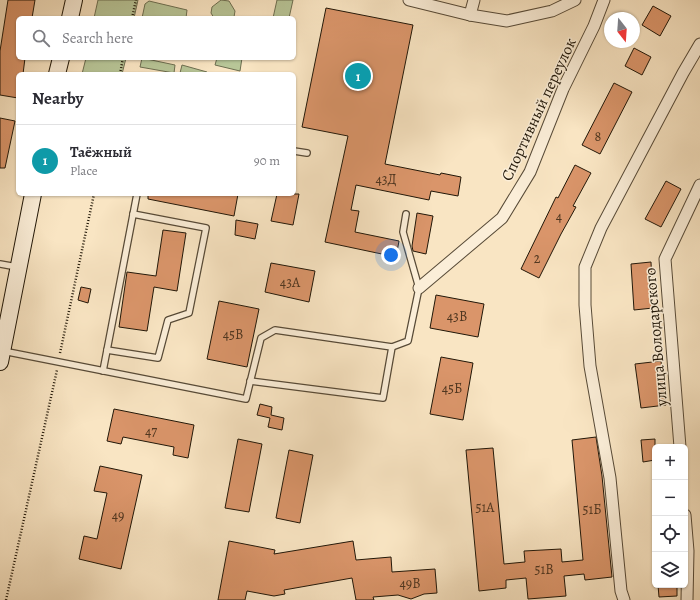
<!DOCTYPE html>
<meta charset="utf-8">
<style>
:root{--surface:#fff;--page:#f2f2f3;--text:#2b2b33;--muted:#7c7c81;--line:#e1e1e2;--accent:#8f2418}
body{margin:0;font-family:Alegreya,serif;background:var(--page);color:var(--text)}
.controls{position:absolute;right:12px;bottom:12px;display:grid;overflow:hidden;border-radius:6px;box-shadow:0 1px 3px #0004}
.controls button{width:36px;height:36px;display:grid;place-items:center;padding:0;border:0;border-bottom:1px solid var(--line);background:var(--surface);color:var(--text);font:20px sans-serif}
.compass{position:absolute;left:604px;top:12px;width:36px;height:36px;border-radius:50%;background:var(--surface);box-shadow:0 1px 3px #0004;rotate:163deg}
.you{position:absolute;left:391px;top:255px;width:14px;height:14px;margin:-10px;border:3px solid #fff;border-radius:50%;background:#1a73e8;box-shadow:0 0 0 6px #1a73e833}
.badge{display:grid;place-items:center;width:26px;height:26px;border-radius:50%;background:var(--accent);color:#fff;font-size:13px;font-weight:700}
.pin{position:absolute;translate:-50% -50%;border:2px solid #fff;box-shadow:0 1px 4px #0006}
.list{margin:0;padding:0;list-style:none}
h2{display:flex;justify-content:space-between;align-items:center;height:52px;margin:0;padding:0 16px;font-size:17px}
h2 small{font-size:13px;font-weight:400;color:var(--muted)}
.list li{display:grid;grid-template-columns:26px 1fr auto;gap:12px;align-items:center;box-sizing:border-box;height:72px;padding:0 16px;border-top:1px solid var(--line)}
.list b{display:block;font-size:15px;white-space:nowrap}
.list p{margin:0;font-size:13px;white-space:nowrap;color:var(--muted)}
.list em{font-size:13px;font-style:normal;color:var(--muted)}
.icon{flex:none;width:22px;height:22px;fill:none;stroke:currentColor;stroke-width:2;stroke-linecap:round;stroke-linejoin:round}
.map{position:relative;flex:none;width:700px;height:600px;overflow:hidden}
.search{position:absolute;background:var(--surface);box-shadow:0 1px 3px #0004;left:16px;top:16px;width:280px;height:44px;display:flex;align-items:center;gap:10px;box-sizing:border-box;padding:0 14px;border-radius:6px;color:var(--muted);font-size:15px}
.panel{position:absolute;background:var(--surface);box-shadow:0 1px 3px #0004;left:16px;top:72px;width:280px;height:124px;border-radius:6px}
.map>svg:first-child{display:block}
</style>
<div class="map">
<svg width="700" height="600" viewBox="0 0 700 600">
<rect width="100%" height="100%" fill="#f9e5c3"/>
<filter id="stains"><feTurbulence type="fractalNoise" baseFrequency=".005" numOctaves="4"/><feColorMatrix values="0 0 0 0 .2 0 0 0 0 .09 0 0 0 0 .02 0 0 0 .5 -.17"/></filter>
<radialGradient id="worn" r=".72"><stop offset=".6" stop-color="#630" stop-opacity="0"/><stop offset="1" stop-color="#630" stop-opacity=".3"/></radialGradient>
<!-- green -->
<g fill="#b8c698" stroke="#6c6e50">
<path d="M98 0H138L134 18H94Z"/>
<path d="M221 0 229 1 235 11 234 17 232 18H214L211 13 212 7Z"/>
<path d="M277 0H293L289 18H273Z"/>
<path d="M149 1 187 10 186 18H142L145 4Z"/>
<path d="M86 58H126L122 74H82Z"/>
<path d="M142 58 175 65 174 73 140 67Z"/>
<path d="M217 58H242L240 71 215 65Z"/>
<path d="M182 65 207 72V74L180 73Z"/>
</g>
<!-- building -->
<g fill="#da956a" stroke="#211708">
<path d="M8 0H35L32 18H18V58H25L23 74H18V98L0 95V51Z"/>
<path d="M653 6 671 16 660 36 642 25Z"/>
<path d="M326 8 413 25 385 164 440 175 441 173 461 177 458 196 431 191 429 200 356 185 351 210 359 211 355 232 399 241 396 257 325 242 348 136 302 127Z"/>
<path d="M634 48 651 57 642 75 625 66Z"/>
<path d="M614 83 632 92 600 154 582 145Z"/>
<path d="M0 118 15 121 5 168H0Z"/>
<path d="M575 165 591 173 573 206 576 207 561 234 539 278 521 269 556 197 558 198Z"/>
<path d="M666 181 681 189 661 227 645 219Z"/>
<path d="M148 194H238L234 216 148 199Z"/>
<path d="M277 194H299L293 225 271 221Z"/>
<path d="M417 213 433 216 426 254 413 251 412 246Z"/>
<path d="M236 220 258 224 255 239 235 235Z"/>
<path d="M163 230 186 233 177 291 154 287 147 331 119 327 127 272 156 276Z"/>
<path d="M651 262 653 308 634 310 631 264Z"/>
<path d="M271 263 315 271 309 302 265 292Z"/>
<path d="M81 287 91 289 88 303 78 300Z"/>
<path d="M436 295 484 304 478 337 430 328Z"/>
<path d="M219 301 259 309 247 367 207 359Z"/>
<path d="M441 357 473 363 463 420 430 414Z"/>
<path d="M661 361 666 405 641 408 635 364Z"/>
<path d="M260 404 272 407 271 415 284 418 282 430 268 427 270 418 257 415Z"/>
<path d="M114 409 194 425 188 458 173 455 174 447 123 437 121 444 107 441Z"/>
<path d="M596 437 602 476 612 577 585 580 584 574 564 576 566 596 528 599 526 578 506 580V588L479 591 466 450 493 448 504 564 525 562 524 551 561 549 562 562 583 560 572 440Z"/>
<path d="M238 439 262 444 249 512 225 508Z"/>
<path d="M655 439V460L643 462 641 440Z"/>
<path d="M289 450 313 455 300 523 276 518Z"/>
<path d="M100 466 142 475 121 569 79 559 84 536 97 539 107 493 94 491Z"/>
<path d="M229 541 275 550 274 554 353 541 356 560 391 557 392 572 435 569 437 593 424 594 411 599 398 595 373 597 374 600H356L352 578 284 590 285 594 274 596 247 591 245 600H218Z"/>
<path d="M658 585H677V596L659 597Z"/>
</g>
<g fill="none" stroke-linecap="round" stroke-linejoin="round">
<defs>
<g id="service">
<path d="M294 151 307 153"/>
<path d="M0 264 17 267"/>
<path d="M107 350 158 358 168 320 189 313 206 228 133 214"/>
<path d="M3 351 246 399 261 338 275 330 392 347 408 341 419 288 403 232 406 214"/>
<path d="M103 371 137 194"/>
<path d="M250 381 383 398 392 347"/>
</g>
<g id="minor">
<path d="M409 0 470 15 507 21 552 11 575 0"/>
<path d="M470 15 474 0"/>
<path d="M419 288 502 218 530 172 563 89 594 26 604 0"/>
<path d="M680 447 665 259 700 185"/>
<path d="M685 515 688 551 687 600"/>
<path d="M624 600 621 591 610 478 590 366 585 305V267L601 228 683 73 700 44"/>
</g>
<g id="secondary">
<path d="M70 18 74 0"/>
<path d="M57 74 61 58"/>
<path d="M0 362 33 194"/>
</g>
</defs>
<!-- service casing -->
<use href="#service" stroke="#574a37" stroke-width="8"/>
<!-- minor casing -->
<use href="#minor" stroke="#574a37" stroke-width="13"/>
<!-- secondary casing -->
<use href="#secondary" stroke="#211708" stroke-width="18"/>
<!-- path -->
<g stroke="#211708" stroke-width="2.5" stroke-dasharray="1 2" stroke-linecap="butt">
<path d="M132 18 136 0"/>
<path d="M120 74 123 58"/>
<path d="M60 353 94 194"/>
<path d="M6 600 57 370"/>
</g>
<!-- service -->
<use href="#service" stroke="#fbeed8" stroke-width="5.5"/>
<!-- minor -->
<use href="#minor" stroke="#fbeed8" stroke-width="11"/>
<!-- secondary -->
<use href="#secondary" stroke="#fbeed8" stroke-width="16"/>
</g>
<g text-anchor="middle" stroke-width="3" stroke-linejoin="round" paint-order="stroke">
<!-- number labels -->
<g font-size="14" fill="#4f3620">
<text x="598" y="141">8</text>
<text x="386" y="184">43Д</text>
<text x="559" y="221">4</text>
<text x="537" y="263">2</text>
<text x="290" y="287">43А</text>
<text x="457" y="321">43В</text>
<text x="233" y="339">45В</text>
<text x="452" y="393">45Б</text>
<text x="151" y="436">47</text>
<text x="485" y="512">51А</text>
<text x="592" y="514">51Б</text>
<text x="118" y="520">49</text>
<text x="544" y="574">51В</text>
<text x="410" y="588">49В</text>
</g>
<!-- street labels -->
<g font-size="16" fill="#211708" stroke="#fbeed8">
<text transform="translate(538 109) rotate(-65)" y="6">Спортивный переулок</text>
<text transform="translate(655 337) rotate(-95)" y="6">улица Володарского</text>
</g>
</g>
<rect width="100%" height="100%" filter="url(#stains)"/>
<rect width="100%" height="100%" fill="url(#worn)"/>
</svg>
<div class="controls">
<button>+</button>
<button>−</button>
<button><svg class="icon" aria-label="locate" viewBox="0 0 24 24"><circle cx="12" cy="12" r="6"/><path d="M12 2v4M12 18v4M2 12h4M18 12h4"/></svg></button>
<button><svg class="icon" aria-label="layers" viewBox="0 0 24 24"><path d="M12 4l9 5-9 5-9-5zM3 14l9 5 9-5"/></svg></button>
</div>
<svg class="compass" viewBox="-18 -18 36 36"><path d="M0-13l5 13h-10z" fill="#e53935"/><path d="M0 13l5-13h-10z" fill="#7c7c81"/></svg>
<div class="you"></div>
<div class="pin badge" style="left:358px;top:76px;background:#0f9aa8">1</div>
<div class="search"><svg class="icon" aria-label="search" viewBox="0 0 24 24"><circle cx="10" cy="10" r="6"/><path d="M15 15l6 6"/></svg>Search here</div>
<section class="panel">
<h2>Nearby<small></small></h2>
<ul class="list">
<li><span class="badge" style="background:#0f9aa8">1</span><div><b>Таёжный</b><p>Place</p></div><em>90 m</em></li>
</ul>
</section>
</div>
